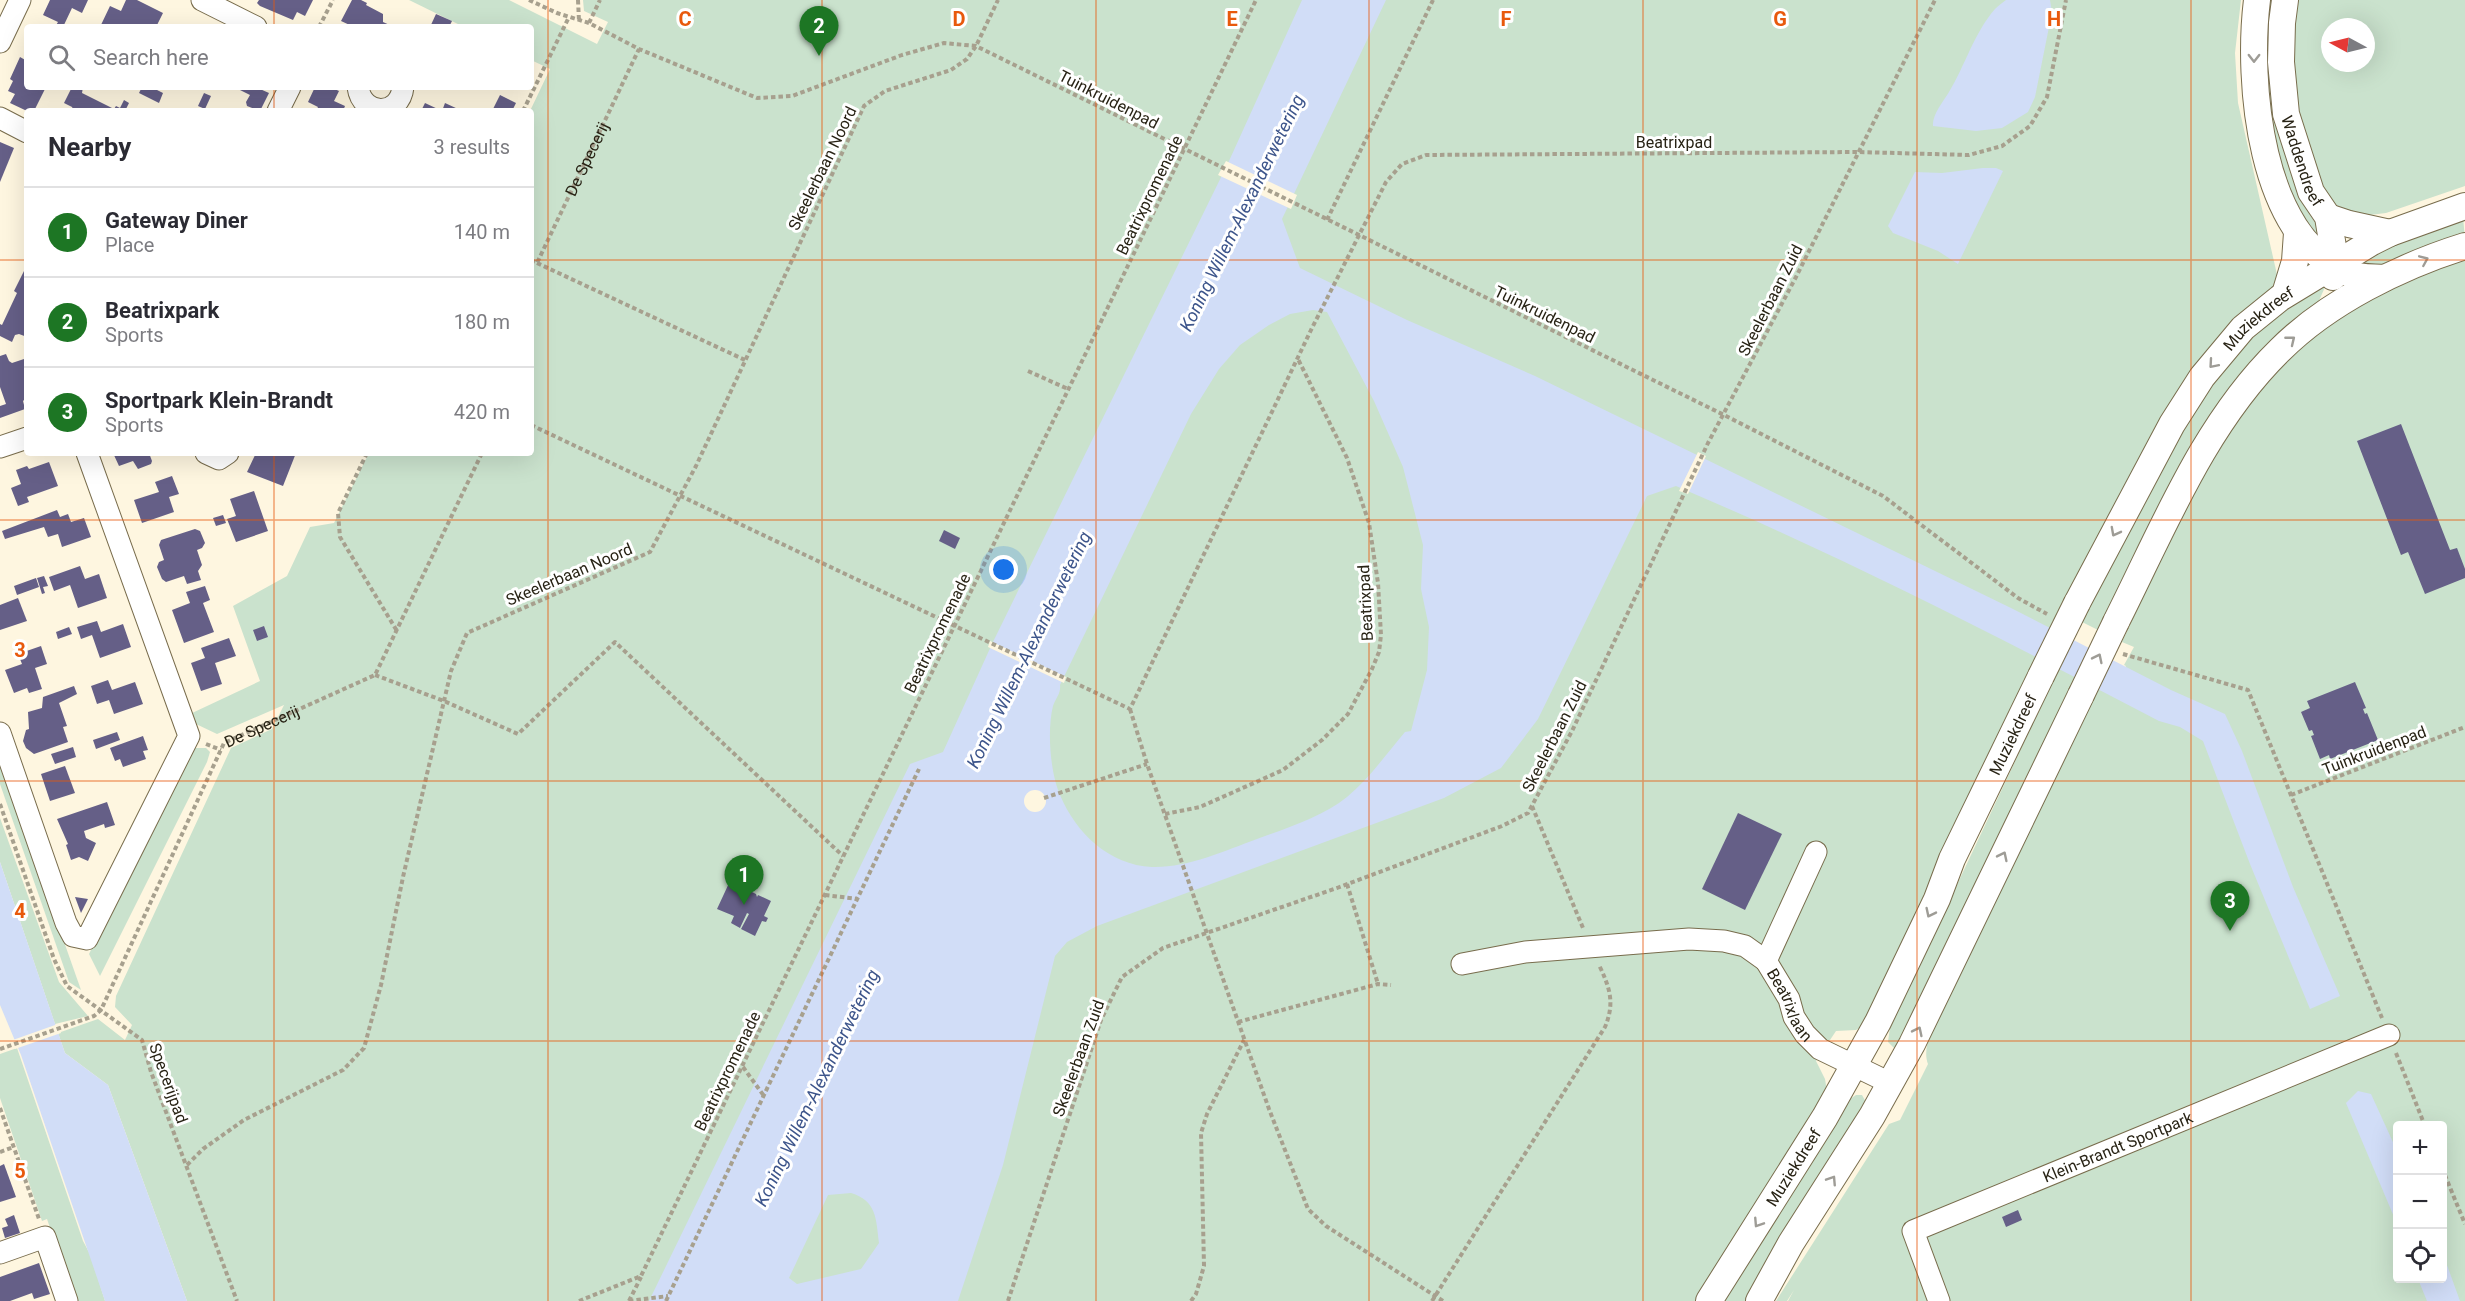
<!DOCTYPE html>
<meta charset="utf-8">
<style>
:root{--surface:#fff;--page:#f2f2f3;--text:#2b2b33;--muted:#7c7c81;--line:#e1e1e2;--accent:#1d7624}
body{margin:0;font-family:Roboto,sans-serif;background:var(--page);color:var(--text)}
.controls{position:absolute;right:18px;bottom:18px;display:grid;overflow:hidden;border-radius:6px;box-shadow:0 6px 24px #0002}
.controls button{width:54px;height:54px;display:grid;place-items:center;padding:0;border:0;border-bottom:2px solid var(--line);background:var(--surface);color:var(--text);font:30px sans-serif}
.compass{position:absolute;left:2321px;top:18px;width:54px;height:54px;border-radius:50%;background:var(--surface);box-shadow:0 6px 24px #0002;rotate:277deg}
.you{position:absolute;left:1004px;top:570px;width:21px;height:21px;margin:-15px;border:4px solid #fff;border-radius:50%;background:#1a73e8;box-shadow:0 0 0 9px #1a73e833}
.badge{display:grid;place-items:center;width:39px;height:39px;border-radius:50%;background:var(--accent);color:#fff;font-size:20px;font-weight:700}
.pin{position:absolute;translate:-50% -50px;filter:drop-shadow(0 2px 3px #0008)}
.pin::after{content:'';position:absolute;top:32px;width:21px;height:18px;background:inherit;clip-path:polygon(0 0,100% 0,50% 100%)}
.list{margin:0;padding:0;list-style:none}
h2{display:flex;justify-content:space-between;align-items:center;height:78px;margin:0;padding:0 24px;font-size:26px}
h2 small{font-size:20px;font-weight:400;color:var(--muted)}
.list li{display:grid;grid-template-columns:39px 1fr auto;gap:18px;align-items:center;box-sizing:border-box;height:90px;padding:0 24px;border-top:2px solid var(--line)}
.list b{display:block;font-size:22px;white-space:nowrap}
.list p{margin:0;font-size:20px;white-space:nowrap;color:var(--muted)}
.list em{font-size:20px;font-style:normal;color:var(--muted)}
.icon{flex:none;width:33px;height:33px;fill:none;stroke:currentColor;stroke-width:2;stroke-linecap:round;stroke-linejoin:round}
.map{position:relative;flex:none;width:2465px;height:1301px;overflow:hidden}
.search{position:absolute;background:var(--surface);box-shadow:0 6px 24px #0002;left:24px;top:24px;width:510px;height:66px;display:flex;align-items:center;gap:15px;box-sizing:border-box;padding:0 21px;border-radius:6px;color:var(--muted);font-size:22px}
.panel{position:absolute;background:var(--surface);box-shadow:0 6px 24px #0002;left:24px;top:108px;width:510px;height:348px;border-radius:6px}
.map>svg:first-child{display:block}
</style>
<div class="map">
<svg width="2465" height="1301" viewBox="0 0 2465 1301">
<rect width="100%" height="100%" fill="#fef6e0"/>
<!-- green -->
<g fill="#cae2cd" fill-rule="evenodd">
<path d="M409 0H509L597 44 608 22 584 11 583 0H2241L2235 53 2238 103 2278 279 2267 298 2236 327 1868 1023 1856 1030 1836 1031 1816 1061 1825 1079 1827 1091 1699 1301H187L108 1085 65 1053 58 1033 98 1019 125 1040 132 1025 115 1007 116 996 231 748 272 729 284 705 217 734 196 724 190 714 260 681 233 606 287 576 310 527 334 523 369 453H531L530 111 550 69 531 60V27H464Z"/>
<path d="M2268 0H2277L2290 169 2308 211 2320 231 2316 237C2283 191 2265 121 2264 65 2263 44 2266 21 2268 0Z"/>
<path d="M2294 0H2465V186L2386 213 2361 216 2345 211 2332 202 2310 168 2289 76ZM2330 27H2366V63H2330Z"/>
<path d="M2463 217 2465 239C2432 251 2391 272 2356 262L2369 249Z"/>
<path d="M2465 256V1301H1788L1794 1290 1787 1301H1776L1889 1124 1900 1120 1928 1064C1920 1043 1941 1013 1949 995L2098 689 2112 695 2126 666 2124 665 2134 647 2122 642 2205 462 2240 407 2290 356 2344 312 2386 290ZM2398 1126H2442V1278H2398Z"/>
<path d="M2326 285 2317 305 2286 333 2102 632 2082 622 2178 427 2262 323Z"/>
<path d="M2059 668 2079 678 1909 1039 1895 1049 1888 1042 1890 1027Z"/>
<path d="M191 748H206L210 752 207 762 100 976 89 954Z"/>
<path d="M0 760 81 990 69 982 0 784Z"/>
<path d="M0 818 59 982 88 1016 55 1024 0 862Z"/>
<path d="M17 1048 83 1241 91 1256 105 1301H75L47 1219 42 1221 0 1098V1054Z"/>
<path d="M1856 1095H1862L1867 1104 1751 1301H1720L1847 1101Z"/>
</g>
<!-- water -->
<g fill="#d1ddf7" fill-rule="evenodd">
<path d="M1302 0H1386L1282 219 1300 268 1407 320 1535 376 2013 609 2171 690 2225 714 2242 751 2293 887 2340 996 2310 1009 2250 864 2203 741 2180 727 2159 721C2001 638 1841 556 1676 486L1647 496 1538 719 1501 768 1444 798 1097 926 1067 942 1055 956 1003 1165 958 1301H649L910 764 943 752 992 644 1229 161ZM1313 310 1327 312 1374 401 1403 467 1423 545 1421 589 1429 627 1427 670 1411 731 1405 732C1387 753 1369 779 1347 797 1322 817 1287 828 1257 839 1224 851 1187 868 1152 867 1109 865 1076 833 1060 795 1050 772 1047 730 1053 706 1056 697 1061 694 1060 685L1191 414 1219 369 1240 345 1269 325 1290 314ZM851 1193C877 1201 876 1219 879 1243L861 1269 797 1284 789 1278 828 1195Z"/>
<path d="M2006 0H2050L2052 12 2035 97 2028 112 2002 128 1976 131 1933 126C1932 115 1943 102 1949 92 1965 66 1974 33 1995 9 1998 6 2002 3 2006 0Z"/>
<path d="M1983 168H1996L2003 171 1958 264 1938 251 1893 233 1888 226 1915 172 1942 173Z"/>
<path d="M0 862 65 1053 108 1085 187 1301H105L21 1055 0 1005Z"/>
<path d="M2358 1091 2371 1094 2397 1151V1224L2346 1103Z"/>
<path d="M2443 1254 2460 1301H2461H2427L2418 1279 2442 1278Z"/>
</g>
<!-- pier -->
<g fill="#fef6e0">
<path d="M1226 161 1297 195 1291 209 1218 175Z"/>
<path d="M1698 452 1706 456 1688 494 1679 491Z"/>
<path d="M990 641 1066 677 1064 683 988 647Z"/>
<circle cx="1035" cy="801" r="11"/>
<path d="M58 1024 61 1033 15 1049 10 1041Z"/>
</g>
<!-- building -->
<g fill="#655f87">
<path d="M50 0H88L82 13 72 8 63 27H55L58 22 43 15Z"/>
<path d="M126 0H137L163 13 156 27H123L117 24 116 27H100L110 6 121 11Z"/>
<path d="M259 0H313L305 16 297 12 293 20 260 6 257 3Z"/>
<path d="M352 0H361L367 3 366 5 383 14V22L394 27H354L341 21Z"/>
<path d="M436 14 452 21 449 27H430Z"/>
<path d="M20 57 27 61V87H46L34 111H27L10 103 15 94 8 91 13 81 10 79Z"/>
<path d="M72 87H83L82 93 114 109 116 106 120 108 124 100 129 103 125 111H74L72 107 64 103Z"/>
<path d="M142 87H151L163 93 159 103 139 93Z"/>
<path d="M234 87H261L260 89 269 93 260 111 247 106 246 102 250 95Z"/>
<path d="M315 87H330L339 91 334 101 345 106 343 111H316L318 107 308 102Z"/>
<path d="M204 93 211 96 205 109 198 106Z"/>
<path d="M500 95 516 103 512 111H492Z"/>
<path d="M425 103 442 111 445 103 458 109 457 111H421Z"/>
<path d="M0 142 14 148 0 182Z"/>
<path d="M24 271 27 272V337L19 334 15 335 12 342 0 336V324L2 325 17 293 14 291Z"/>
<path d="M6 354 9 361 12 363 24 359 27 365V397L23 401 25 409 0 418V406L6 404 0 387V356Z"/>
<path d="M2401 424 2450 550 2457 548 2465 569V578L2425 594 2408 552 2401 555 2357 441Z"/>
<path d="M113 453H149L152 461 151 464 138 469 133 461 119 466Z"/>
<path d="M256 453H296L283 486 247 472Z"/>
<path d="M49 462 58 486 27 497 29 502 18 506 11 488 21 484 16 470 27 466 29 469Z"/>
<path d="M172 476 179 494 169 497 174 512 142 523 134 500 159 492 155 482Z"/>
<path d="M254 491 268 531 236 542 227 519 236 516 230 499Z"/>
<path d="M57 510 60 517 68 514 71 522 84 518 91 537 62 547 58 534 48 537 44 527 5 539 2 531Z"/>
<path d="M223 515 226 523 216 526 213 518Z"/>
<path d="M195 529 200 531 205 543 202 548 197 550 202 565 198 571 201 580 187 584 184 576 166 582 162 579 157 567 159 562 164 560 159 545 161 540Z"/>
<path d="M944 530 960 538 955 549 939 541Z"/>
<path d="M80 566 85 579 99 574 107 598 78 608 70 585 54 591 49 577Z"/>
<path d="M44 576 48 586 43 587 45 593 42 594 37 578Z"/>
<path d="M36 578 39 587 17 595 14 586Z"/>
<path d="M205 586 210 600 203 603 214 632 184 643 172 610 190 603 186 592Z"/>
<path d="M18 598 27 621 0 630V605Z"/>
<path d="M97 621 101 632 123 624 131 647 100 658 92 635 81 639 77 627Z"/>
<path d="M264 626 268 637 257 641 253 630Z"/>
<path d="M69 627 72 634 58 639 56 632Z"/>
<path d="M229 638 236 656 215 663 222 684 201 691 191 663 205 658 201 648Z"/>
<path d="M41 646 47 664 35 668 42 689 29 693 27 688 14 693 5 670 22 664 18 654Z"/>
<path d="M108 680 112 690 135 682 143 704 114 714 109 700 97 704 91 686Z"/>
<path d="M2355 682 2366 708 2363 709 2365 714 2367 713 2378 740 2330 759 2329 755 2320 759 2311 736 2314 735 2312 730 2309 731 2301 712 2310 708 2307 701Z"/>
<path d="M74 686 77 694 59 703 67 726 63 727 68 742 34 754 26 748 23 741 26 730 29 729 28 712 42 708 43 697Z"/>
<path d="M117 732 120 740 96 749 93 740Z"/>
<path d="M143 736 148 750 143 751 146 759 123 767 120 759 115 761 110 748Z"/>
<path d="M73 747 76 757 55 764 51 754Z"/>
<path d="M65 766 75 793 50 801 41 774Z"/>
<path d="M107 802 115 825 105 828 104 824 84 831 86 838 96 843 88 861 79 857 71 860 66 845 68 844 57 819Z"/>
<path d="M1738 813 1782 834 1745 910 1702 889Z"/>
<path d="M730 881 756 894 757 897 758 895 771 901 764 916 768 918 766 922 762 921 755 936 741 929 749 914 747 913 740 928 731 923 734 916 717 909Z"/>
<path d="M75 897 88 899 81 913Z"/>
<path d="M4 1164 16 1197 0 1202V1166Z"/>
<path d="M2018 1210 2022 1220 2006 1227 2002 1217Z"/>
<path d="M14 1215 20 1233 5 1238 2 1228 8 1226 5 1219Z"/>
<path d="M39 1263 50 1294 34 1299 32 1293 10 1301H0V1277Z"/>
</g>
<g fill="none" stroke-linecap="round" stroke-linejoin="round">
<defs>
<g id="minor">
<path d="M202 0 256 27"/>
<path d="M0 42 20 0"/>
<path d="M358 87C362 117 400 117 403 87"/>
<path d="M278 111 290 87"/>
<path d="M0 118 27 132"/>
<path d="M0 447 27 438"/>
<path d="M206 453 219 459 228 453"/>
<path d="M0 733 66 923 73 936 87 939 189 736 87 453"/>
<path id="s3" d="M1816 852 1766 961 1789 999 1794 1017 1805 1034 1820 1049 1890 1083"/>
<path d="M1462 964 1525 952 1689 939 1724 941 1745 946 1766 961"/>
<path d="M0 1253 45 1237 67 1301"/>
<path id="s4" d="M1939 1301 1913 1231 2389 1035"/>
</g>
<g id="major">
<path d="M2257 0C2247 81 2259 238 2348 273 2359 278 2372 277 2384 278"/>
<path id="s5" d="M2285 0 2282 23 2281 62 2286 114 2311 192 2328 217 2333 247V277"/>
<path d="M2328 217 2349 224 2390 233"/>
<path d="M2285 294 2295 261 2297 233"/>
<path id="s6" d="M2077 603 2172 424 2202 377 2243 328 2280 298 2372 242 2390 233 2465 206"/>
<path d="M2116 622C2163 529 2204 424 2280 350 2328 302 2401 266 2465 246"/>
<path id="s7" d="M1709 1301 1825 1117 1878 1022 1937 899 1952 859 2041 676"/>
<path d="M1759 1301 1791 1243 1872 1116 1912 1044 2081 695"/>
</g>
</defs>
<!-- minor casing -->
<use href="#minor" stroke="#786c4c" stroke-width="23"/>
<!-- major casing -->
<use href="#major" stroke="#786c4c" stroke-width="28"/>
<!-- path -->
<g stroke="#a7a08e" stroke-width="4" stroke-dasharray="4.5 3" stroke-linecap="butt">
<path d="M529 0 557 13 589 23 639 49 757 98 792 96 902 55 944 43 976 46 1724 415 1883 496 2018 598 2047 614"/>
<path d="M578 0 579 21"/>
<path d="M589 23 600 0"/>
<path d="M319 27 333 0"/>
<path d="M523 111 569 17"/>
<path d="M1327 220 1433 0"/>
<path id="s1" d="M531 260 537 263 639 49"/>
<path d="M537 263 745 360"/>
<path d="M1028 371 1068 389"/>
<path d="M531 425 1130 709 1311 330 1386 182 1402 164 1426 155 1858 152 1969 155 2002 146 2030 126 2047 97 2066 0"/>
<path d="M367 453 338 513 340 537 397 631"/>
<path d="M2123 654 2248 690 2382 1018"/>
<path d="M375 675 444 701 518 734 615 642 843 856"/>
<path d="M1130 709 1147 764 1269 1109 1308 1209 1326 1226 1443 1301"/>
<path d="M206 744 221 750"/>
<path d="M2291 795 2465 727"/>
<path d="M1044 798 1147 764"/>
<path d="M0 804 54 959 67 986 142 1040 151 1072 237 1301"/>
<path d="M1532 806 1583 928"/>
<path d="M1165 814 1200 807 1283 770 1322 740 1348 714 1372 669 1379 652 1381 635 1378 583 1369 523 1347 458 1298 359"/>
<path d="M1347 884 1378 984"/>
<path d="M825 895 858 899"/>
<path d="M1238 1022 1378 984 1391 985"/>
<path id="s2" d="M0 1049 94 1016 101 1010 224 743 375 675 482 453"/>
<path d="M2396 1053 2425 1126"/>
<path d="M743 1067 764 1096"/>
<path d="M0 1108 39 1219"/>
<path d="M0 1152 14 1147"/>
<path d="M187 1165 203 1149 244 1120 343 1070 364 1048 381 985 403 877 451 671 467 633 650 552 696 466 864 106 885 91 951 70 967 59 976 46 998 0"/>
<path d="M2442 1168 2465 1224"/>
<path d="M579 1301 641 1276 1256 0"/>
<path d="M629 1301 668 1296"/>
<path d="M629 1301 641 1277"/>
<path d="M666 1301 919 769"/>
<path d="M1008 1301 1101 1020 1122 977 1163 948 1337 888 1502 826 1528 813 1572 731 1708 443 1796 277 1935 0"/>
<path d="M1191 1301 1196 1294 1204 1266 1201 1133 1207 1114 1244 1040"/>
<path d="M1432 1301 1605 1027C1615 1003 1610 988 1599 965"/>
</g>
<!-- minor -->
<use href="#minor" stroke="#fff" stroke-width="21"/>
<!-- major -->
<use href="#major" stroke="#fff" stroke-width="26"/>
<defs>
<g id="major-bridge">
<path d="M2041 676 2077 603"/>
<path d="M2081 695 2116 622"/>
</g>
</defs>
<!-- major-bridge casing -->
<use href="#major-bridge" stroke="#786c4c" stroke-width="28" stroke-linecap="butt"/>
<!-- major-bridge -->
<use href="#major-bridge" stroke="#fff" stroke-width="26"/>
</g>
<!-- one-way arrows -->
<defs><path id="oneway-chevron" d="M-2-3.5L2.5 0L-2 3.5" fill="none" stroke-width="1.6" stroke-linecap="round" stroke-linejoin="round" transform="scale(1.5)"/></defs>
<g stroke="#9e9c96">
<use href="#oneway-chevron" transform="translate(2254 58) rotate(90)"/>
<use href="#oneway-chevron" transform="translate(2424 260) rotate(-23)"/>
<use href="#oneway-chevron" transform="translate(2291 340) rotate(-39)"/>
<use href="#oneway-chevron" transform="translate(2213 364) rotate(131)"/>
<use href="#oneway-chevron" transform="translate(2115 532) rotate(118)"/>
<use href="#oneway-chevron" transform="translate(2098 658) rotate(-64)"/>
<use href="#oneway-chevron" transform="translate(2003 856) rotate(-64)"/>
<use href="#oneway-chevron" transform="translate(1930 913) rotate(116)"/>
<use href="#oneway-chevron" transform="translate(1918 1031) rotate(-64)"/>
<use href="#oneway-chevron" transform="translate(1832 1180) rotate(-57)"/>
<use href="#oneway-chevron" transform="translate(1758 1223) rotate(123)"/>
</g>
<!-- grid -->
<path fill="none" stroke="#e8590c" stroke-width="1.5" stroke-opacity="0.55" d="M274 0V27M548 0V1301M822 0V1301M1096 0V1301M1369 0V1301M1643 0V1301M1917 0V1301M2191 0V1301M274 87V111M0 260H27M531 260H2465M274 453V1301M0 520H2465M0 781H2465M0 1041H2465"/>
<g text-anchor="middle" stroke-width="6" stroke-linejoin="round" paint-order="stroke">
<!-- street labels -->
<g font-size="16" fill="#282315" stroke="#fff">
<text transform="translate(1109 99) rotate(27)" y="6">Tuinkruidenpad</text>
<text x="1674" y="148">Beatrixpad</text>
<text dy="6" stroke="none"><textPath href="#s1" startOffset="122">De Specerij</textPath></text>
<text dy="6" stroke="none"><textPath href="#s5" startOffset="164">Waddendreef</textPath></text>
<text transform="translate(822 168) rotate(-64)" y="6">Skeelerbaan Noord</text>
<text transform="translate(1149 195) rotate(-64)" y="6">Beatrixpromenade</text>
<text transform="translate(1770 300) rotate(-63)" y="6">Skeelerbaan Zuid</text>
<text transform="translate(1545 314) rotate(26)" y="6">Tuinkruidenpad</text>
<text dy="6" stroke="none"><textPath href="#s6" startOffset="340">Muziekdreef</textPath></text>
<text transform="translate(569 574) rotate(-23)" y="6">Skeelerbaan Noord</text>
<text transform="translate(1365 603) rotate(-93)" y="6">Beatrixpad</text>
<text transform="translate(937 633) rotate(-64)" y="6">Beatrixpromenade</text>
<text dy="6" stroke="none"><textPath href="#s2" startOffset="444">De Specerij</textPath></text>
<text dy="6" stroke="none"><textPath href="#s7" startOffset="644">Muziekdreef</textPath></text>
<text transform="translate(1554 736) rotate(-63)" y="6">Skeelerbaan Zuid</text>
<text transform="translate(2374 750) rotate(-21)" y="6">Tuinkruidenpad</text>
<text dy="6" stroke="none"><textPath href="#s3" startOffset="170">Beatrixlaan</textPath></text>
<text transform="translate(1078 1058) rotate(-70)" y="6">Skeelerbaan Zuid</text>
<text transform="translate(727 1071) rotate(-64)" y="6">Beatrixpromenade</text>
<text transform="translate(169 1083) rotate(70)" y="6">Specerijpad</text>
<text dy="6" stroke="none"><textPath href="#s4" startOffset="296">Klein-Brandt Sportpark</textPath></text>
<text dy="6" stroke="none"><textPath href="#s7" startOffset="158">Muziekdreef</textPath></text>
</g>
<!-- water labels -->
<g font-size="18" font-style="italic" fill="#3d558b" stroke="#fff">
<text transform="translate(1242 213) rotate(-64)" y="6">Koning Willem-Alexanderwetering</text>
<text transform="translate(1029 650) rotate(-64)" y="6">Koning Willem-Alexanderwetering</text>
<text transform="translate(817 1088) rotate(-64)" y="6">Koning Willem-Alexanderwetering</text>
</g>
</g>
<g font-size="20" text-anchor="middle" font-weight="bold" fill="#e8590c" stroke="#fff" stroke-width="6" stroke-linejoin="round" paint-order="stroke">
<text x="685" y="26">C</text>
<text x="959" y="26">D</text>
<text x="1232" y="26">E</text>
<text x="1506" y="26">F</text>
<text x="1780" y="26">G</text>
<text x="2054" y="26">H</text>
<text x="20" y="657">3</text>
<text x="20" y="918">4</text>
<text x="20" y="1178">5</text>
</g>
</svg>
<div class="controls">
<button>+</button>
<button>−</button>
<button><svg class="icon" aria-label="locate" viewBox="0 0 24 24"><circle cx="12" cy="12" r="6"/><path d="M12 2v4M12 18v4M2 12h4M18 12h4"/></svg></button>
</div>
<svg class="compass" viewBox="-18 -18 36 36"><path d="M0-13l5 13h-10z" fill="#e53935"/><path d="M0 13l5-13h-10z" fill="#7c7c81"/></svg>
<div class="you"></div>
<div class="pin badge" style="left:744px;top:905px">1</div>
<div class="pin badge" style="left:819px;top:56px">2</div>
<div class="pin badge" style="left:2230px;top:931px">3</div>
<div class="search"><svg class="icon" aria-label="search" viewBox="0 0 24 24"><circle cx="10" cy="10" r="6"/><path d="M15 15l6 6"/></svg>Search here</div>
<section class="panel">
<h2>Nearby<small>3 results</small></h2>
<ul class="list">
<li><span class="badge">1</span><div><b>Gateway Diner</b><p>Place</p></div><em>140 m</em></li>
<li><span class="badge">2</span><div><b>Beatrixpark</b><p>Sports</p></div><em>180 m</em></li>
<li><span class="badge">3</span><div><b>Sportpark Klein-Brandt</b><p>Sports</p></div><em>420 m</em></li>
</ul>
</section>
</div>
